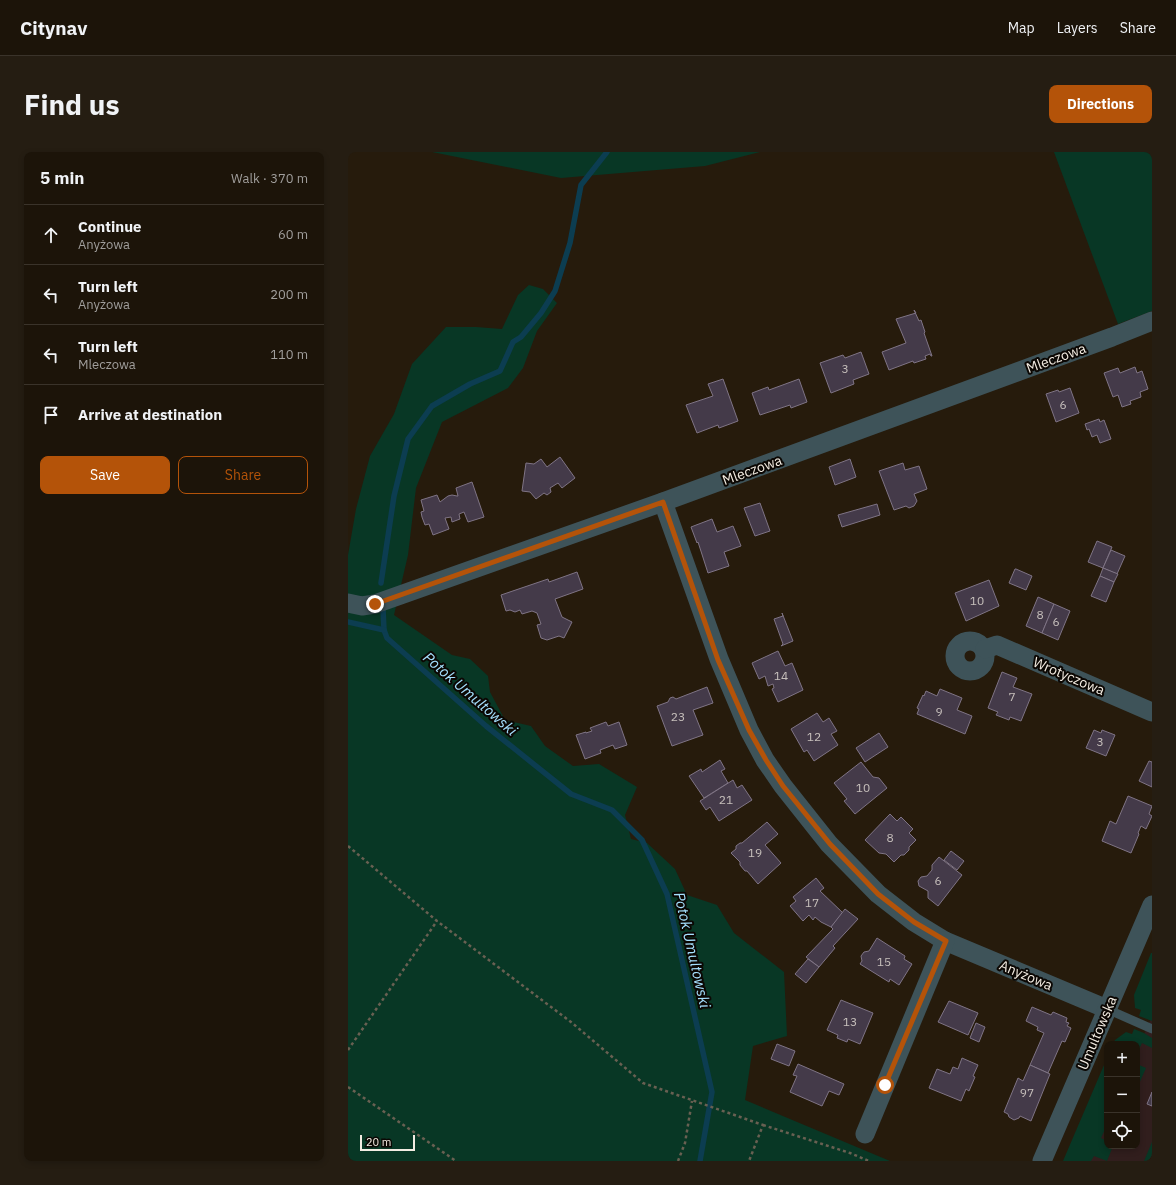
<!DOCTYPE html>
<meta charset="utf-8">
<style>
:root{--surface:#1c1409;--page:#251d12;--text:#f1f3f6;--muted:#a09e9c;--line:#3a332a;--accent:#b45309}
body{margin:0;font-family:"IBM Plex Sans",sans-serif;background:var(--page);color:var(--text)}
.controls{position:absolute;right:12px;bottom:12px;display:grid;overflow:hidden;border-radius:8px;box-shadow:0 2px 6px #0003}
.controls button{width:36px;height:36px;display:grid;place-items:center;padding:0;border:0;border-bottom:1px solid var(--line);background:var(--surface);color:var(--text);font:20px sans-serif}
.scale{position:absolute;left:12px;bottom:10px;width:55px;box-sizing:border-box;padding-left:4px;border:2px solid #f3ece2;border-top:0;font-size:11px;line-height:14px;white-space:nowrap;color:#f3ece2;-webkit-text-stroke:3px #0b0703;paint-order:stroke}
.stop{position:absolute;width:12px;height:12px;margin:-9px;border:3px solid #b45309;border-radius:50%;background:#fff}
.stop.end{background:#b45309;border-color:#fff;box-shadow:0 1px 4px #0008}
.list{margin:0;padding:0;list-style:none}
h2{display:flex;justify-content:space-between;align-items:center;height:52px;margin:0;padding:0 16px;font-size:17px}
h2 small{font-size:13px;font-weight:400;color:var(--muted)}
.list li{display:grid;grid-template-columns:26px 1fr auto;gap:12px;align-items:center;box-sizing:border-box;height:60px;padding:0 16px;border-top:1px solid var(--line)}
.list b{display:block;font-size:15px;white-space:nowrap}
.list p{margin:0;font-size:13px;white-space:nowrap;color:var(--muted)}
.list em{font-size:13px;font-style:normal;color:var(--muted)}
.actions{display:flex;gap:8px;padding:12px 16px}
.actions a{flex:1;padding:9px 0;border:1px solid var(--accent);border-radius:8px;text-align:center;font-size:14px;color:var(--accent)}
.actions .main{background:var(--accent);color:#fff}
.icon{flex:none;width:22px;height:22px;fill:none;stroke:currentColor;stroke-width:2;stroke-linecap:round;stroke-linejoin:round}
.map{position:relative;flex:none;width:804px;height:1009px;overflow:hidden;border-radius:8px}
header{display:flex;align-items:center;gap:24px;box-sizing:border-box;height:56px;padding:0 20px;background:var(--surface);border-bottom:1px solid var(--line)}
header strong{font-size:19px}
nav{display:flex;gap:22px;margin-inline-start:auto;font-size:14px}
.intro{display:flex;align-items:center;justify-content:space-between;box-sizing:border-box;height:96px;padding:0 24px}
h1{margin:0;font-size:28px}
.button{padding:10px 18px;border-radius:8px;background:var(--accent);color:#fff;font-size:14px;font-weight:700}
main{display:flex;gap:24px;padding:0 24px}
aside{flex:1;background:var(--surface);border-radius:8px;box-shadow:0 2px 6px #0003}
.map>svg:first-child{display:block}
</style>
<header>
<strong>Citynav</strong>
<nav><a>Map</a><a>Layers</a><a>Share</a></nav>
</header>
<div class="intro"><h1>Find us</h1><a class="button">Directions</a></div>
<main>
<aside>
<h2>5 min<small>Walk · 370 m</small></h2>
<ul class="list">
<li><svg class="icon" aria-label="ahead" viewBox="0 0 24 24"><path d="M12 20V5M6 11l6-6 6 6"/></svg><div><b>Continue</b><p>Anyżowa</p></div><em>60 m</em></li>
<li><svg class="icon" aria-label="left" viewBox="0 0 24 24"><path d="M17 20v-9H6M10 6l-5 5 5 5"/></svg><div><b>Turn left</b><p>Anyżowa</p></div><em>200 m</em></li>
<li><svg class="icon" aria-label="left" viewBox="0 0 24 24"><path d="M17 20v-9H6M10 6l-5 5 5 5"/></svg><div><b>Turn left</b><p>Mleczowa</p></div><em>110 m</em></li>
<li><svg class="icon" aria-label="arrive" viewBox="0 0 24 24"><path d="M6 21V4h12l-3 4 3 4H6"/></svg><div><b>Arrive at destination</b></div></li>
</ul>
<div class="actions"><a class="main">Save</a><a>Share</a></div>
</aside>
<div class="map">
<svg width="804" height="1009" viewBox="0 0 804 1009">
<rect width="100%" height="100%" fill="#261b0c"/>
<!-- education -->
<path fill="#311e1d" d="M804 856V1009H742L759 969V994H789V898L804 864Z"/>
<!-- green -->
<g fill="#083725">
<path d="M84 0H412L357 14 213 26Z"/>
<path d="M706 0H804V159L770 172Z"/>
<path d="M181 133 195 137 209 151 189 179 175 216 160 236 94 270 68 336 60 403 46 463 104 503 122 507 140 524 142 540 157 568 183 574 197 594 225 614 251 612 289 635 277 663 283 687 299 691 327 717 339 743 369 753 386 781 436 820 439 884 405 894 397 948 542 1009H0V403L8 357 22 304 46 262 64 212 98 175H128L154 177 170 143Z"/>
<path d="M803 801H804V869L791 864 793 858 787 856 786 843Z"/>
<path d="M786 877 796 881 804 886V896L794 891 789 902V892H765L767 888 778 880 784 882Z"/>
<path d="M759 906V973L753 986 759 989V994H765L759 1009 746 1004 743 1009H715Z"/>
<path d="M789 912 798 916 790 934H789Z"/>
<path d="M804 990V1009H796Z"/>
</g>
<g fill="none" stroke-linecap="round" stroke-linejoin="round">
<!-- stream -->
<g stroke="#0c3d51" stroke-width="5.5">
<path d="M33 431 46 344 60 287 84 254 122 232 152 219 165 190 173 185 193 161 207 139 222 91 233 33 259 0"/>
<path d="M35 457 36 478 39 486 138 574 223 642 264 658 294 688 319 742 364 940 352 1009"/>
<path d="M0 470 36 478"/>
</g>
</g>
<!-- building -->
<g fill="#443a49" stroke="#7f7485">
<path d="M566 158 571 169 573 168 577 180 576 181 584 204H583L582 202 577 204 578 207 566 211 565 209 541 218 534 200 558 191 548 167 568 161Z"/>
<path d="M513 200 521 222 505 228 506 232 483 241 472 211 495 203 497 206Z"/>
<path d="M787 215 789 221 794 219 800 237 792 240 793 245 782 249 783 252 774 255 770 243 765 245 756 221 770 216 772 221Z"/>
<path d="M375 227 390 269 371 276 370 273 349 281 338 253 365 244 360 232Z"/>
<path d="M451 227 459 250 443 256 442 253 412 263 404 241 420 235 421 238Z"/>
<path d="M722 236 731 261 708 270 698 242 710 238 711 240Z"/>
<path d="M751 267 752 270 756 268 763 287 752 291 749 283 744 285 741 277 739 278 737 272Z"/>
<path d="M212 305 227 326 214 336 210 331 202 336 203 340 199 343 196 341 188 347 182 340 174 339 178 311 186 312 193 307 199 315Z"/>
<path d="M502 307 508 325 487 333 481 315Z"/>
<path d="M555 311 557 318 571 314 579 337 566 342 569 349 566 354 561 356 558 354 546 358 531 319Z"/>
<path d="M124 330 136 365 120 370 116 360 111 362 112 367 104 370 103 365 97 366 101 377 85 383 81 372 77 373 74 365 73 360 76 359 73 348 89 343 92 350 100 344 104 343 109 344H110L108 336Z"/>
<path d="M412 351 422 379 407 384 396 356Z"/>
<path d="M529 352 532 363 494 375 490 363Z"/>
<path d="M364 367 369 380 385 374 393 394 376 400 381 414 360 421 350 390 349 391 343 375Z"/>
<path d="M749 389 764 395 755 416 740 410Z"/>
<path d="M763 398 777 404 769 422 755 416Z"/>
<path d="M755 416 770 422 766 430 752 424Z"/>
<path d="M667 417H668L684 424 678 438 661 431Z"/>
<path d="M229 420 235 437 207 447 214 465 224 470 216 486 211 484 199 488 193 486 189 473 193 472 189 461 184 459 174 462 172 458 167 460 162 458 158 459 153 443 200 427 201 430Z"/>
<path d="M752 424 766 430 758 450 743 444Z"/>
<path d="M641 428 651 454 618 469 607 441Z"/>
<path d="M690 445 706 452 694 481 678 474Z"/>
<path d="M706 452 722 459 710 488 694 481Z"/>
<path d="M434 461 445 489 433 494 435 492 426 467 435 464Z"/>
<path d="M430 499 437 514 444 511 455 538 430 550 424 537 426 536 425 532 420 534 417 524 411 527 404 511Z"/>
<path d="M654 520 669 526 665 535 684 542 673 569 662 565 661 568 648 563 650 560 640 556Z"/>
<path d="M359 535 365 551 345 558 355 583 324 594 309 554 320 550 322 546 325 545 328 547Z"/>
<path d="M592 537 614 546 609 558 624 564 617 582 569 562 571 557 569 556 575 543 576 544 578 539 589 544Z"/>
<path d="M469 561 475 570 481 566 489 579 483 582 490 593 466 609 459 598 456 600 443 577Z"/>
<path d="M258 570 260 574 271 570 279 593 267 597 265 593 252 598 253 601 237 607 228 583 238 580V581L244 579 242 576Z"/>
<path d="M746 578 753 581 754 578 767 583 758 604 738 596Z"/>
<path d="M531 581 540 595 517 610 508 596Z"/>
<path d="M372 608 377 617 373 619 380 631 356 646 341 624 353 617 354 620Z"/>
<path d="M801 609 804 610V635L791 629Z"/>
<path d="M513 610 525 625 531 626 539 636 507 662 496 649 499 647 486 631Z"/>
<path d="M385 628 389 636 394 633 404 648 371 669 362 655 358 658 352 649Z"/>
<path d="M780 644 804 654 801 662 804 664 798 677 793 674 790 681 791 682 783 701 754 689 762 669 768 672Z"/>
<path d="M542 662 549 669 553 665 565 677 561 681 568 688 561 695V698L556 703H553L546 710 538 702 531 701 517 688Z"/>
<path d="M419 670 430 682 417 693 433 711 410 732 399 719H397L392 713V710L383 701 388 697V694L392 691H394Z"/>
<path d="M603 699 616 709 609 718 596 708Z"/>
<path d="M591 705 614 723 590 754 580 746V739L571 734 570 729 573 725 579 724 584 718V713Z"/>
<path d="M468 726 476 736 472 739 495 761 483 775 473 770 467 765 465 768 461 763 455 769 442 754 448 749 445 745Z"/>
<path d="M497 757 510 767 485 794 487 796 471 815 458 805 485 777 483 775Z"/>
<path d="M529 786 557 804 556 807 564 812 551 833 542 827 541 830 512 812 514 809 513 804 516 800 521 799Z"/>
<path d="M460 807 471 815 458 831 447 822Z"/>
<path d="M493 848 525 861 512 892 500 887 499 890 489 886 490 883 479 878Z"/>
<path d="M601 849 630 861 620 883 590 870Z"/>
<path d="M684 855 703 863 705 860 719 866 718 870 721 871 719 874 723 876 717 890 714 889 700 921 682 913 696 881 689 878 690 875 678 869Z"/>
<path d="M628 871 637 875 631 890 622 886Z"/>
<path d="M429 892 447 899 441 914 423 907Z"/>
<path d="M614 906 630 913 625 924 627 925 621 939 618 937 613 949 581 936 589 917 602 922 605 915 610 917Z"/>
<path d="M450 912 496 932 491 943 481 939 474 954 442 940 449 924 445 923Z"/>
<path d="M682 913 702 922 683 969 672 964 671 966 666 968 661 965 660 962 656 960 670 926 675 929Z"/>
<path d="M804 940V954L799 952Z"/>
</g>
<g fill="none" stroke-linecap="round" stroke-linejoin="round">
<!-- path -->
<g stroke="#696052" stroke-width="2.5" stroke-dasharray="3 3" stroke-linecap="butt">
<path d="M0 694 89 769 223 870 295 931 415 973 401 1009"/>
<path d="M0 898 89 769"/>
<path d="M0 935 108 1009"/>
<path d="M415 973 502 1001 521 1009"/>
<path d="M330 1009 337 991 344 949"/>
</g>
<!-- lane -->
<path stroke="#3e5359" stroke-width="9" d="M759 857 804 877"/>
<!-- street -->
<g stroke="#3e5359" stroke-width="19">
<path d="M315 350 371 507 401 578 417 608 435 634 481 692 530 742 566 770 597 789 759 857"/>
<path d="M0 451 14 454 27 452 315 350 764 185 804 169"/>
<circle cx="622" cy="504" r="15"/>
<path d="M637 497 649 493 804 560"/>
<path d="M517 982 597 789"/>
<path d="M694 1009 804 753"/>
</g>
</g>
<g fill="none" stroke-linecap="round" stroke-linejoin="round">
<!-- route -->
<path stroke="#b45309" stroke-width="5" d="M27 452 315 350 370 508 401 578 418 608 435 634 482 692 530 742 566 770 598 789 537 933"/>
</g>
<g text-anchor="middle" stroke-width="4" stroke-linejoin="round" paint-order="stroke">
<!-- number labels -->
<g font-size="12" fill="#c7c0bc">
<text x="497" y="221">3</text>
<text x="715" y="257">6</text>
<text x="629" y="453">10</text>
<text x="692" y="467">8</text>
<text x="708" y="474">6</text>
<text x="433" y="528">14</text>
<text x="664" y="549">7</text>
<text x="591" y="564">9</text>
<text x="330" y="569">23</text>
<text x="466" y="589">12</text>
<text x="752" y="594">3</text>
<text x="515" y="640">10</text>
<text x="378" y="652">21</text>
<text x="542" y="690">8</text>
<text x="407" y="705">19</text>
<text x="590" y="733">6</text>
<text x="464" y="755">17</text>
<text x="536" y="814">15</text>
<text x="502" y="874">13</text>
<text x="679" y="945">97</text>
</g>
<!-- street labels -->
<g font-size="14" fill="#f3ece2" stroke="#0b0703">
<text transform="translate(708 206) rotate(-20)" y="5">Mleczowa</text>
<text transform="translate(404 318) rotate(-20)" y="5">Mleczowa</text>
<text transform="translate(721 524) rotate(23)" y="5">Wrotyczowa</text>
<text transform="translate(678 823) rotate(23)" y="5">Anyżowa</text>
<text transform="translate(749 881) rotate(-67)" y="5">Umultowska</text>
</g>
<!-- water labels -->
<g font-size="15" font-style="italic" fill="#a5e0fe" stroke="#0b0703">
<text transform="translate(122 542) rotate(41)" y="5">Potok Umultowski</text>
<text transform="translate(344 798) rotate(77)" y="5">Potok Umultowski</text>
</g>
</g>
</svg>
<div class="controls">
<button>+</button>
<button>−</button>
<button><svg class="icon" aria-label="locate" viewBox="0 0 24 24"><circle cx="12" cy="12" r="6"/><path d="M12 2v4M12 18v4M2 12h4M18 12h4"/></svg></button>
</div>
<div class="scale">20 m</div>
<div class="stop" style="left:537px;top:933px"></div>
<div class="stop end" style="left:27px;top:452px"></div>
</div>
</main>
